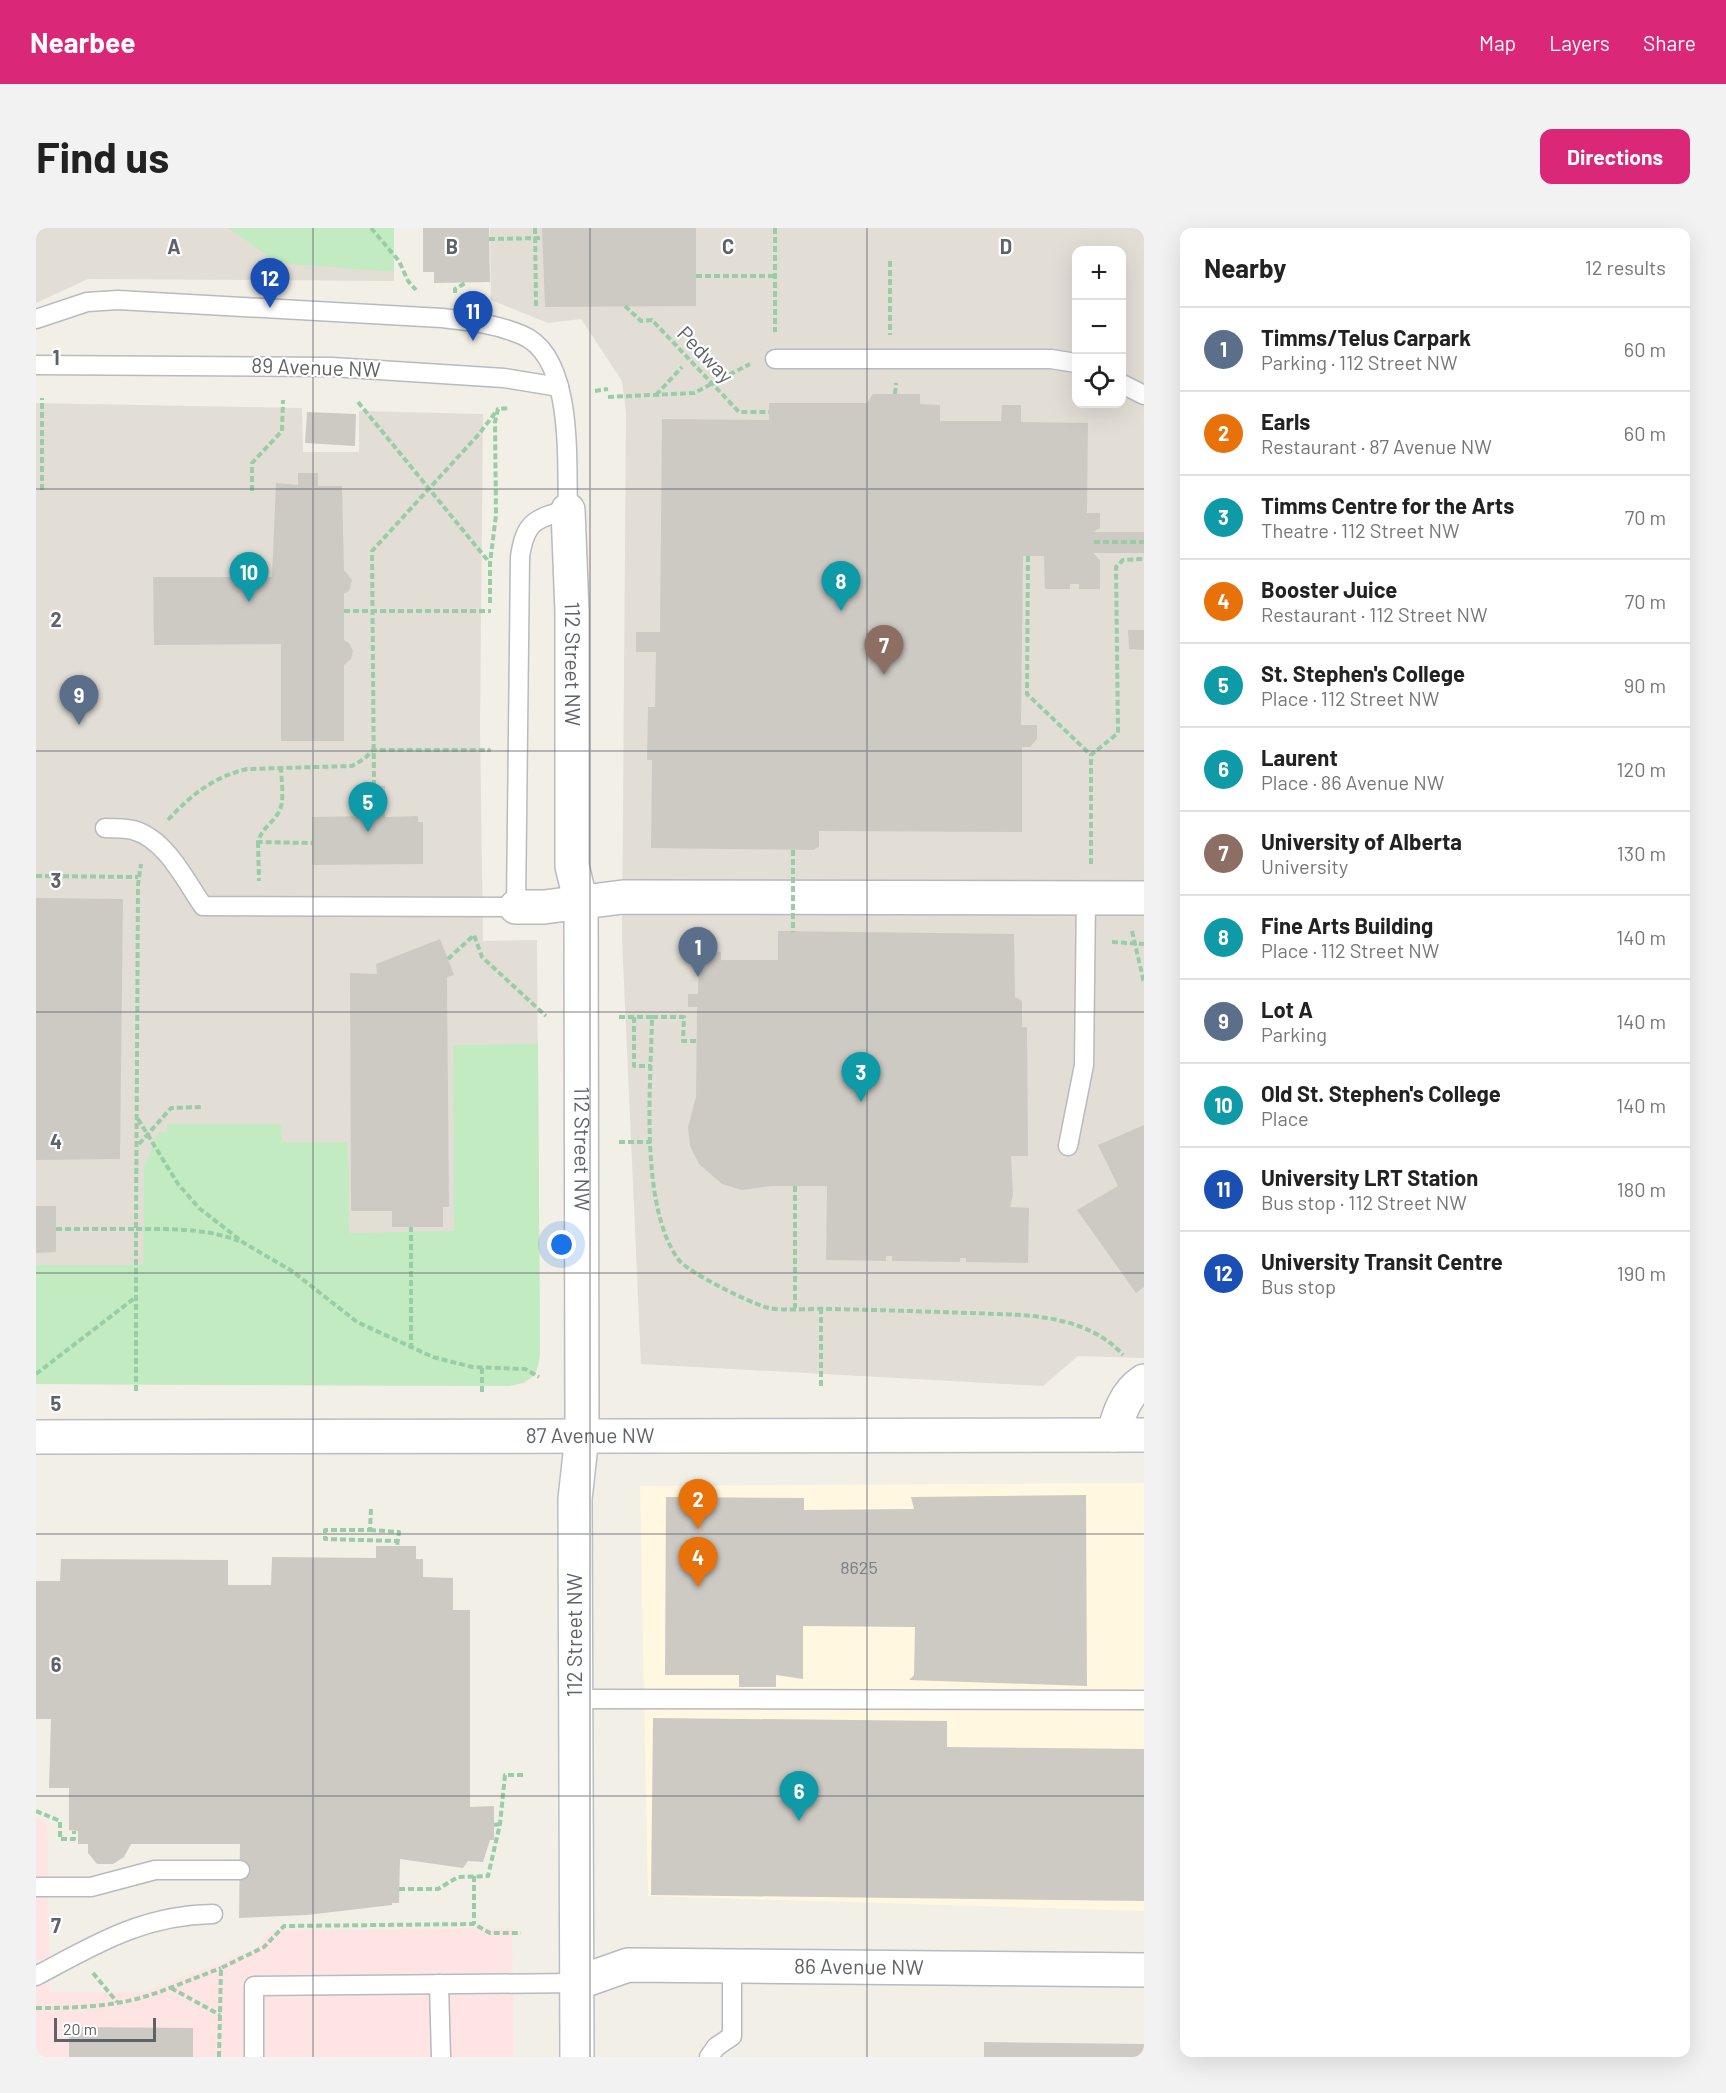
<!DOCTYPE html>
<meta charset="utf-8">
<style>
:root{--surface:#fff;--page:#f2f2f2;--text:#222;--muted:#767676;--line:#e0e0e0;--accent:#db2777}
body{margin:0;font-family:Barlow,sans-serif;background:var(--page);color:var(--text)}
.controls{position:absolute;right:18px;top:18px;display:grid;overflow:hidden;border-radius:12px;box-shadow:0 6px 24px #0002}
.controls button{width:54px;height:54px;display:grid;place-items:center;padding:0;border:0;border-bottom:2px solid var(--line);background:var(--surface);color:var(--text);font:30px sans-serif}
.scale{position:absolute;left:18px;bottom:15px;width:102px;box-sizing:border-box;padding-left:6px;border:3px solid #5e6369;border-top:0;font-size:16px;line-height:21px;white-space:nowrap;color:#5e6369;-webkit-text-stroke:4px #fff;paint-order:stroke}
.you{position:absolute;left:526px;top:1017px;width:21px;height:21px;margin:-15px;border:4px solid #fff;border-radius:50%;background:#1a73e8;box-shadow:0 0 0 9px #1a73e833}
.badge{display:grid;place-items:center;width:39px;height:39px;border-radius:50%;background:var(--accent);color:#fff;font-size:20px;font-weight:700}
.pin{position:absolute;translate:-50% -50px;filter:drop-shadow(0 2px 3px #0008)}
.pin::after{content:'';position:absolute;top:32px;width:21px;height:18px;background:inherit;clip-path:polygon(0 0,100% 0,50% 100%)}
.list{margin:0;padding:0;list-style:none}
h2{display:flex;justify-content:space-between;align-items:center;height:78px;margin:0;padding:0 24px;font-size:26px}
h2 small{font-size:20px;font-weight:400;color:var(--muted)}
.list li{display:grid;grid-template-columns:39px 1fr auto;gap:18px;align-items:center;box-sizing:border-box;height:84px;padding:0 24px;border-top:2px solid var(--line)}
.list b{display:block;font-size:22px;white-space:nowrap}
.list p{margin:0;font-size:20px;white-space:nowrap;color:var(--muted)}
.list em{font-size:20px;font-style:normal;color:var(--muted)}
.icon{flex:none;width:33px;height:33px;fill:none;stroke:currentColor;stroke-width:2;stroke-linecap:round;stroke-linejoin:round}
.map{position:relative;flex:none;width:1108px;height:1829px;overflow:hidden;border-radius:12px}
header{display:flex;align-items:center;gap:36px;box-sizing:border-box;height:84px;padding:0 30px;background:var(--accent);color:#fff}
header strong{font-size:28px}
nav{display:flex;gap:33px;margin-inline-start:auto;font-size:21px}
.intro{display:flex;align-items:center;justify-content:space-between;box-sizing:border-box;height:144px;padding:0 36px}
h1{margin:0;font-size:42px}
.button{padding:15px 27px;border-radius:12px;background:var(--accent);color:#fff;font-size:21px;font-weight:700}
main{display:flex;gap:36px;padding:0 36px}
aside{flex:1;background:var(--surface);border-radius:12px;box-shadow:0 6px 24px #0002}
.map>svg:first-child{display:block}
</style>
<header>
<strong>Nearbee</strong>
<nav><a>Map</a><a>Layers</a><a>Share</a></nav>
</header>
<div class="intro"><h1>Find us</h1><a class="button">Directions</a></div>
<main>
<div class="map">
<svg width="1108" height="1829" viewBox="0 0 1108 1829">
<rect width="100%" height="100%" fill="#f2efe7"/>
<!-- commercial -->
<path fill="#fff7df" d="M1108 1255V1683L612 1668 604 1258Z"/>
<!-- education -->
<g fill="#e2ded6" fill-rule="evenodd">
<path d="M0 0H358V53L52 51 0 75Z"/>
<path d="M454 0H1108V1130L1042 1128 1007 1158 605 1136 586 710 590 185 586 153 545 91 512 95 455 72ZM1040 22H1086V176H1040Z"/>
<path d="M0 175 266 180 267 224H323V183L447 186 444 498 447 713 501 712 504 1124 500 1146 488 1155 472 1158 0 1156Z"/>
</g>
<!-- medical -->
<path fill="#fee5e4" d="M0 1589 11 1596 14 1764H110L220 1720 235 1702 476 1700 478 1829H0Z"/>
<!-- green -->
<g fill="#c3ebc2">
<path d="M192 0H358V44L242 35Z"/>
<path d="M502 816 504 1124C503 1146 494 1155 472 1158L0 1156V1037H107L108 938 123 904H131V896H245L246 914H312L313 1005 418 1003 417 817Z"/>
</g>
<!-- building -->
<g fill="#cdcac4">
<path d="M387 0H453L454 54 398 55V44H387Z"/>
<path d="M506 0H660V78L509 79Z"/>
<path d="M837 166H884V176L904 177V193H965L966 177H985V194L1052 195 1051 285H1064V300L1058 304H1108V325H1057L1064 332V361H1043V356H1034V361H1009L1008 328H987L985 497H1001V511L994 519H986V604L783 603V619L777 622 615 620 616 532H611L612 479H619L620 424H600V404H624L626 191 733 192V175H831Z"/>
<path d="M271 184 320 186 319 218 269 215Z"/>
<path d="M262 245H282V258H306L308 342 316 352 313 363 308 366V412L313 415 317 423 315 431 308 437V513H245V416L118 417 117 349H236L240 255 262 257Z"/>
<path d="M1092 402H1108V422L1093 421Z"/>
<path d="M333 558H349V589L382 588V594H387V636L276 637V589L330 588Z"/>
<path d="M0 670 87 671 84 931 0 932Z"/>
<path d="M742 703 978 706 979 769 986 773V799H991L992 928H975L977 967 974 979 993 980 992 1035 930 1034V1030H924V1034L856 1033V1028H850V1033L790 1032 791 958H736L706 962 686 956 663 936 654 918 652 899 660 869 661 779H652V766H662L663 723 685 724V732H742Z"/>
<path d="M404 711 418 747 411 749 413 979H407V999H356V983H315L314 745 341 746 340 736Z"/>
<path d="M1108 897V1059L1100 1065 1041 982 1082 958 1062 917Z"/>
<path d="M0 978H20V1024L0 1025Z"/>
<path d="M1050 1267 1051 1458 873 1452 878 1447 879 1399 767 1398V1451L740 1447V1459H703V1447H629L630 1269 768 1270V1282L878 1281 875 1269Z"/>
<path d="M340 1318H380V1331H387V1349L417 1350V1382H434V1579L458 1578V1612H454L447 1634 432 1633 427 1640 364 1631 363 1675H356V1677L271 1687 203 1690 204 1616H95L88 1629 77 1636H61L52 1625V1616H42V1603L33 1602V1560H13L15 1491H0V1353H24L25 1331 192 1332V1357H235L236 1329 340 1330Z"/>
<path d="M617 1490 911 1493V1519L1108 1521V1673L615 1667Z"/>
<path d="M33 1799 157 1800V1829H33Z"/>
<path d="M948 1814 1108 1816V1829H948Z"/>
</g>
<g fill="none" stroke-linecap="round" stroke-linejoin="round">
<defs>
<g id="lane">
<path d="M0 91 51 74 82 72 406 90C434 93 460 96 486 107 539 129 530 236 532 282 499 290 489 294 484 329L480 679 167 678C149 652 130 611 97 602 88 600 78 600 69 600"/>
<path d="M739 131H1015L1040 135"/>
<path d="M0 137 296 139 468 150 523 159"/>
<path d="M1086 156 1108 167"/>
<path d="M1032 918 1048 837 1050 670"/>
<path d="M539 1471 1108 1472"/>
<path d="M0 1659H55L119 1642H204"/>
<path d="M0 1748C60 1716 107 1687 177 1686"/>
<path d="M403 1756 405 1829"/>
<path d="M218 1829V1758L541 1755"/>
<path d="M673 1829 680 1819 696 1808V1737"/>
</g>
<g id="street">
<path id="s1" d="M532 282 536 384V638L545 675 546 1208"/>
<path d="M480 679H508L587 669 1108 670"/>
<path d="M1077 1207C1083 1186 1089 1165 1108 1153"/>
<path id="s2" d="M541 1755 592 1737 1108 1742"/>
</g>
<g id="secondary">
<path id="s3" d="M0 1209 1108 1207"/>
<path d="M541 1829 539 1271 546 1208"/>
</g>
</defs>
<!-- lane casing -->
<use href="#lane" stroke="#b7babf" stroke-width="21"/>
<!-- street casing -->
<use href="#street" stroke="#b7babf" stroke-width="36"/>
<!-- secondary casing -->
<use href="#secondary" stroke="#babec4" stroke-width="36"/>
<!-- path -->
<g stroke="#99cda7" stroke-width="4" stroke-dasharray="6 3" stroke-linecap="butt">
<path d="M335 0 363 33 372 53 380 62"/>
<path d="M499 0 500 78"/>
<path d="M739 0V104"/>
<path d="M854 33V107"/>
<path d="M660 48H740"/>
<path d="M419 65V61L431 54"/>
<path d="M559 163 572 161"/>
<path d="M859 166 860 155"/>
<path d="M620 167 646 139"/>
<path d="M572 169 658 165 714 136"/>
<path d="M322 174 453 334"/>
<path d="M6 262V170"/>
<path d="M216 263V235L246 203 247 172"/>
<path d="M1058 314H1108"/>
<path d="M992 328 991 466 1055 527"/>
<path d="M454 375V335L460 287 459 194 462 181 473 180"/>
<path d="M308 383H455"/>
<path d="M245 539C245 553 250 575 241 587 234 597 225 602 222 614L276 615"/>
<path d="M338 558 336 323 443 206 462 181"/>
<path d="M132 592C155 567 177 549 211 541L316 538 328 531 337 522H453V524"/>
<path d="M222 614 223 653"/>
<path d="M1055 636V527L1082 505 1080 339 1087 332 1108 331"/>
<path d="M0 648 102 649"/>
<path d="M1096 703 1108 755"/>
<path d="M1076 714 1108 716"/>
<path d="M412 731 438 707 446 729 510 788"/>
<path d="M583 789H616C615 855 603 976 642 1031 652 1045 711 1073 729 1079 747 1084 773 1080 793 1081 849 1082 905 1084 961 1086 1005 1087 1056 1092 1087 1127"/>
<path d="M598 789V838H615"/>
<path d="M616 789H648L647 813H661"/>
<path d="M102 891 142 956 163 980 208 1015 256 1043 321 1094 397 1129 436 1139 489 1141 503 1149"/>
<path d="M583 914H615"/>
<path d="M103 916 135 880 167 879"/>
<path d="M759 958V1080"/>
<path d="M20 1001H100L102 657 105 636"/>
<path d="M785 1080V1160"/>
<path d="M375 1121V999"/>
<path d="M446 1140V1164"/>
<path d="M0 1146 100 1069"/>
<path d="M100 1163V1001C136 1001 169 1000 203 1013"/>
<path d="M335 1281 334 1302H289V1311L362 1313"/>
<path d="M334 1302 363 1304 361 1318"/>
<path d="M0 1583 24 1593V1611H38V1603"/>
<path d="M458 1597 464 1596"/>
<path d="M438 1648V1696"/>
<path d="M363 1661H402L422 1649 452 1648 464 1596 469 1547H487"/>
<path d="M57 1745 81 1774"/>
<path d="M135 1760 184 1787"/>
<path d="M0 1780C37 1780 75 1779 111 1768 136 1760 161 1749 185 1740"/>
<path d="M183 1829 185 1740 228 1719 248 1698 438 1696 454 1705H485"/>
</g>
<!-- lane -->
<use href="#lane" stroke="#fff" stroke-width="18"/>
<!-- street -->
<use href="#street" stroke="#fff" stroke-width="33"/>
<!-- secondary -->
<use href="#secondary" stroke="#fff" stroke-width="33"/>
<!-- path-bridge -->
<g stroke="#99cda7" stroke-width="4" stroke-dasharray="6 3" stroke-linecap="butt">
<path d="M453 11 506 10"/>
<path d="M589 78 605 93 616 92 703 184H733"/>
<path d="M757 622V704"/>
</g>
</g>
<!-- grid -->
<path fill="none" stroke="#5e6369" stroke-width="1.5" stroke-opacity="0.55" d="M277 0V1829M554 0V1829M831 0V1829M0 261H1108M0 523H1108M0 784H1108M0 1045H1108M0 1306H1108M0 1568H1108"/>
<g text-anchor="middle" stroke-width="4.5" stroke-linejoin="round" paint-order="stroke">
<!-- number labels -->
<g font-size="18" fill="#7a7d80">
<text x="823" y="1346">8625</text>
</g>
<!-- street labels -->
<g font-size="21" fill="#5e6369" stroke="#fff">
<text transform="translate(669 127) rotate(46)" y="7">Pedway</text>
<text transform="translate(280 140) rotate(2)" y="7">89 Avenue NW</text>
<text dy="7" stroke="none"><textPath href="#s1" startOffset="154">112 Street NW</textPath></text>
<text dy="7" stroke="none"><textPath href="#s1" startOffset="640">112 Street NW</textPath></text>
<text dy="7" stroke="none"><textPath href="#s3" startOffset="554">87 Avenue NW</textPath></text>
<text transform="translate(539 1407) rotate(-90)" y="7">112 Street NW</text>
<text dy="7" stroke="none"><textPath href="#s2" startOffset="285">86 Avenue NW</textPath></text>
</g>
</g>
<g font-size="20" text-anchor="middle" font-weight="bold" fill="#5e6369" stroke="#fff" stroke-width="4.5" stroke-linejoin="round" paint-order="stroke">
<text x="138" y="26">A</text>
<text x="416" y="26">B</text>
<text x="692" y="26">C</text>
<text x="970" y="26">D</text>
<text x="20" y="137">1</text>
<text x="20" y="399">2</text>
<text x="20" y="660">3</text>
<text x="20" y="921">4</text>
<text x="20" y="1183">5</text>
<text x="20" y="1444">6</text>
<text x="20" y="1705">7</text>
</g>
</svg>
<div class="controls">
<button>+</button>
<button>−</button>
<button><svg class="icon" aria-label="locate" viewBox="0 0 24 24"><circle cx="12" cy="12" r="6"/><path d="M12 2v4M12 18v4M2 12h4M18 12h4"/></svg></button>
</div>
<div class="scale">20 m</div>
<div class="you"></div>
<div class="pin badge" style="left:662px;top:749px;background:#5c6f8a">1</div>
<div class="pin badge" style="left:662px;top:1301px;background:#e8710a">2</div>
<div class="pin badge" style="left:825px;top:874px;background:#0f9aa8">3</div>
<div class="pin badge" style="left:662px;top:1359px;background:#e8710a">4</div>
<div class="pin badge" style="left:332px;top:604px;background:#0f9aa8">5</div>
<div class="pin badge" style="left:763px;top:1593px;background:#0f9aa8">6</div>
<div class="pin badge" style="left:848px;top:447px;background:#8d6e63">7</div>
<div class="pin badge" style="left:805px;top:383px;background:#0f9aa8">8</div>
<div class="pin badge" style="left:43px;top:497px;background:#5c6f8a">9</div>
<div class="pin badge" style="left:213px;top:374px;background:#0f9aa8">10</div>
<div class="pin badge" style="left:437px;top:113px;background:#1a4fb4">11</div>
<div class="pin badge" style="left:234px;top:80px;background:#1a4fb4">12</div>
</div>
<aside>
<h2>Nearby<small>12 results</small></h2>
<ul class="list">
<li><span class="badge" style="background:#5c6f8a">1</span><div><b>Timms/Telus Carpark</b><p>Parking · 112 Street NW</p></div><em>60 m</em></li>
<li><span class="badge" style="background:#e8710a">2</span><div><b>Earls</b><p>Restaurant · 87 Avenue NW</p></div><em>60 m</em></li>
<li><span class="badge" style="background:#0f9aa8">3</span><div><b>Timms Centre for the Arts</b><p>Theatre · 112 Street NW</p></div><em>70 m</em></li>
<li><span class="badge" style="background:#e8710a">4</span><div><b>Booster Juice</b><p>Restaurant · 112 Street NW</p></div><em>70 m</em></li>
<li><span class="badge" style="background:#0f9aa8">5</span><div><b>St. Stephen's College</b><p>Place · 112 Street NW</p></div><em>90 m</em></li>
<li><span class="badge" style="background:#0f9aa8">6</span><div><b>Laurent</b><p>Place · 86 Avenue NW</p></div><em>120 m</em></li>
<li><span class="badge" style="background:#8d6e63">7</span><div><b>University of Alberta</b><p>University</p></div><em>130 m</em></li>
<li><span class="badge" style="background:#0f9aa8">8</span><div><b>Fine Arts Building</b><p>Place · 112 Street NW</p></div><em>140 m</em></li>
<li><span class="badge" style="background:#5c6f8a">9</span><div><b>Lot A</b><p>Parking</p></div><em>140 m</em></li>
<li><span class="badge" style="background:#0f9aa8">10</span><div><b>Old St. Stephen's College</b><p>Place</p></div><em>140 m</em></li>
<li><span class="badge" style="background:#1a4fb4">11</span><div><b>University LRT Station</b><p>Bus stop · 112 Street NW</p></div><em>180 m</em></li>
<li><span class="badge" style="background:#1a4fb4">12</span><div><b>University Transit Centre</b><p>Bus stop</p></div><em>190 m</em></li>
</ul>
</aside>
</main>
